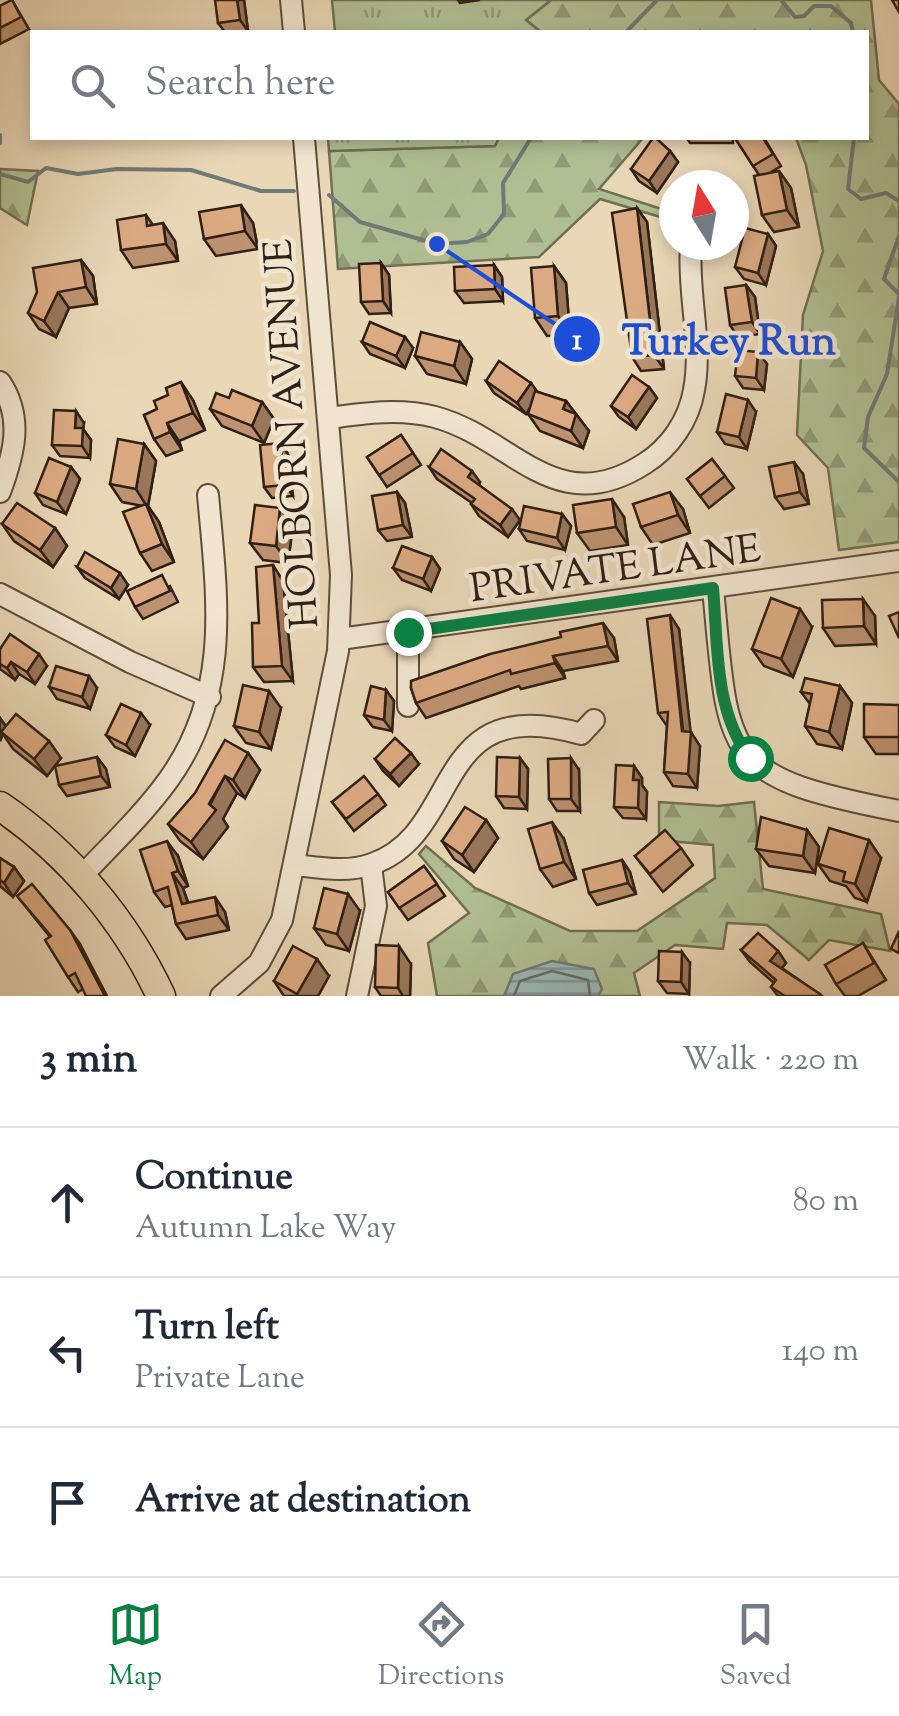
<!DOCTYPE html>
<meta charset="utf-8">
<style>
:root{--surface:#fff;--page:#f6f6f7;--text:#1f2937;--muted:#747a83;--line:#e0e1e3;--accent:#0b8043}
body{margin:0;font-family:"Sorts Mill Goudy",serif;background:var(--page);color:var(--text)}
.compass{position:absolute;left:659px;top:170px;width:90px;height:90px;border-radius:50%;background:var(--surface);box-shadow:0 5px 15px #0003;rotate:349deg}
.stop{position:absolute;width:30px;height:30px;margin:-22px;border:8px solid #0b8043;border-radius:50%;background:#fff}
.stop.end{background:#0b8043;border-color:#fff;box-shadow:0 2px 10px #0008}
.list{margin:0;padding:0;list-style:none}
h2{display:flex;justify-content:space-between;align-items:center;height:130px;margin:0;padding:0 40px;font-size:42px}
h2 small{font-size:32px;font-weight:400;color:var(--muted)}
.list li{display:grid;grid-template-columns:65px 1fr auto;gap:30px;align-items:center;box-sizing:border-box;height:150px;padding:0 40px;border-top:2px solid var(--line)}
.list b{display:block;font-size:38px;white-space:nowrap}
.list p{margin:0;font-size:32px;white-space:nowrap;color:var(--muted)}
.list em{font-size:32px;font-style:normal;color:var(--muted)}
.icon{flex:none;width:55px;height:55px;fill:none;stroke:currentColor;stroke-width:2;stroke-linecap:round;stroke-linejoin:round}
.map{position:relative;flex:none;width:899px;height:996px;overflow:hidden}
.search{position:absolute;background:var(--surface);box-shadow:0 5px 15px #0003;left:30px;right:30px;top:30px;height:110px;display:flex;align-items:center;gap:25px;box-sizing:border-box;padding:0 35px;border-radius:0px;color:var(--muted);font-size:38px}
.sheet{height:580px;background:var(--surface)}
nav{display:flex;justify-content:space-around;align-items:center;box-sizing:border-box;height:140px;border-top:2px solid var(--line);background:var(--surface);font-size:28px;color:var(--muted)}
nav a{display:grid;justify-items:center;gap:5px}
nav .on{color:var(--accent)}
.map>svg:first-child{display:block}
</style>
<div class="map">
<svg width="899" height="996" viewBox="0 0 899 996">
<defs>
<pattern id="forest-firs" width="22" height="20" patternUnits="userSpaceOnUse" patternTransform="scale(2.5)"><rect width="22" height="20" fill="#b0bf93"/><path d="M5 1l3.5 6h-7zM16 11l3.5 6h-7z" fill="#909b77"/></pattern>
<pattern id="park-tufts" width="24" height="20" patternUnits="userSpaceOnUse" patternTransform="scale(2.5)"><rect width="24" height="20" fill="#b0bf93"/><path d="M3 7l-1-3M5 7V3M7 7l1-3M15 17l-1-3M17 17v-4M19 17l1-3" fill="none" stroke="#909b77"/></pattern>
<pattern id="water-rules" width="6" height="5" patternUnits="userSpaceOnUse" patternTransform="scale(2.5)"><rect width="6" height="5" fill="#9ab7b7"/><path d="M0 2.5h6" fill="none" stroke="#7e9494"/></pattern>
</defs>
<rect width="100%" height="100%" fill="#e9d7b6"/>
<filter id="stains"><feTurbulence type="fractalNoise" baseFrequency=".002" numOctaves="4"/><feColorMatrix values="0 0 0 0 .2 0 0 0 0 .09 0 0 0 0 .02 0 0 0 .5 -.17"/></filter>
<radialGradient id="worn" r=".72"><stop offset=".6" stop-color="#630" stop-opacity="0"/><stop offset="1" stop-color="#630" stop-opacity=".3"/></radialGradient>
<!-- forest -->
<g fill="url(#forest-firs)" stroke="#706f54" stroke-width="2.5">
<path d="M551 0H871L879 80 899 104V542L839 550 828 468 797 435 803 315 823 251 806 165 796 138H866V32H541L526 20Z"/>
<path d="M499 138H643L599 189 674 213V221L600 199 539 257 338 269 329 151 494 146Z"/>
<path d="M0 169 38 171 27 225 0 208Z"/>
<path d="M659 802 718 806 754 802 763 889 881 914 890 951 829 940 809 960 767 925 727 923 723 949 675 945 634 973 640 996H437L428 943 469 913 419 854 426 846 475 888 570 931H637L715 878 713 845 659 840Z"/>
</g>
<!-- park -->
<g fill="url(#park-tufts)" stroke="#706f54" stroke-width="2.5">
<path d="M332 0H551L526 20 541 32H335Z"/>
<path d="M328 138H499L495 146 329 151Z"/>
</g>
<!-- water -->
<path fill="url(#water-rules)" stroke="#707a76" stroke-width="2.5" d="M552 961 594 969 602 989 598 996H504L513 974Z"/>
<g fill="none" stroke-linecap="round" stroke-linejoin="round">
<!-- shore -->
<path stroke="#656b66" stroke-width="2.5" d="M514 996 520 981 552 971 588 980 590 996"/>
<!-- stream -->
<g stroke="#707a76" stroke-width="4">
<path d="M781 0 795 17 804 16 814 6H831L851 23 853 32"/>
<path d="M626 32 657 0"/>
<path d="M0 135V143"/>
<path d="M854 138 848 189 861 199 886 193 899 201"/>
<path d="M0 174 28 182 46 168 78 174 117 169 191 170 261 191H294"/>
<path d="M329 195 360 222 437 244 467 242 488 234 504 214 503 183 531 138"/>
<path d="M899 236 884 279 899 294"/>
<path d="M899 297 887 374 868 417 864 448 899 482"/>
</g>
<defs>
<g id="minor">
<path d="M291 0 294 32"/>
<path d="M0 382C24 418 14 454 0 492"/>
<path d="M329 418C365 413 400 408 435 417 513 438 555 521 644 464 670 448 689 420 694 390 703 343 687 293 691 245"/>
<path d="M713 588C729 761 721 776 899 811"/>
<path d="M0 594 130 662 210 697"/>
<path d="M408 632V706"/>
<path d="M340 639 899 561"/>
<path d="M295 865C321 868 347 873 372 864 465 832 429 690 581 734L594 720"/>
<path d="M81 877C111 845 144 814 169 779 232 691 217 596 208 495"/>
<path d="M221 996 259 963 282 920 338 651 341 575 304 138"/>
<path d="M357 996 376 906 371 865"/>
</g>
<path id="major" d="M0 806C69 853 126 921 161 996"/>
</defs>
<!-- minor casing -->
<use href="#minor" stroke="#5e4d3c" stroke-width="24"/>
<!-- major casing -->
<use href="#major" stroke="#301f14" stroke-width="31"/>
<!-- minor -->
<use href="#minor" stroke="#f1e5d0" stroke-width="20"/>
<!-- major -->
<use href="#major" stroke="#e9d7b6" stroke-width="28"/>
</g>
<!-- wall -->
<g fill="#bd9270" stroke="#301f14" stroke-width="2.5">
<path d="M12 0 29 29 0 44V6Z"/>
<path d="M244 0 248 31 225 32 218 23Z"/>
<path d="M458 0H480L460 3Z"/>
<path d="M687 138H733V143H690Z"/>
<path d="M735 138H764L781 166 771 172 779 171 791 188 799 227 774 232 762 215 759 175Z"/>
<path d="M670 151 678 162 657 193 639 181 631 169Z"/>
<path d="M637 208 647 222 664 369 641 371 632 357Z"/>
<path d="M146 215 153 225 175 241 178 261 133 268 121 250Z"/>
<path d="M253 223 258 249 216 256 204 239Z"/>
<path d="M768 234 776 246 766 285 744 279 735 267Z"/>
<path d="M81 260 93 276 97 304 69 308 56 337 39 329 28 313Z"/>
<path d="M381 263 389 275 391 313 369 314 361 302Z"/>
<path d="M494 265 502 277 503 301 464 303 455 291Z"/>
<path d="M554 266 566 283 570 334 547 336 535 318Z"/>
<path d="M746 285 755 297 760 334 738 337 730 325Z"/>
<path d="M362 342 413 348 405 368 370 354Z"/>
<path d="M460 342 472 359 466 384 427 374 415 356Z"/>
<path d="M758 352 767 364 764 390 743 388 735 376Z"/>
<path d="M486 381 537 392 566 401 589 431 583 448 540 431 528 414 529 409 526 414 494 393Z"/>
<path d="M649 387 657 398 636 429 619 417 611 406Z"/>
<path d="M229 398 262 402 274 419 264 443 222 426 210 409Z"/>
<path d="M193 400 205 430 179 441 182 450 166 456 154 439 144 415Z"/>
<path d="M756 412 747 449 725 444 717 432Z"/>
<path d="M84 423 83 429 91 440 90 458 60 456 52 445Z"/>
<path d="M401 435 421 465 387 487 367 457Z"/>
<path d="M280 443 288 454 293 496 272 498 264 487Z"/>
<path d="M144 444 156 461 148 506 159 522 174 562 152 571 140 553 143 506 122 502 110 484Z"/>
<path d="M712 459 734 488 709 508 687 479Z"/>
<path d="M71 467 80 479 66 514 43 505 35 493Z"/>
<path d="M429 467 480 482 479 485 520 520 508 537 479 516 471 504 472 503 437 479Z"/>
<path d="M803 474 809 504 784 509 775 497Z"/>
<path d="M397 492 405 503 412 537 387 541 378 530Z"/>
<path d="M683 509 690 533 653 545 641 527Z"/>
<path d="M562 514 571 526 565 550 527 541 519 529Z"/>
<path d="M624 517 628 545 590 551 577 533Z"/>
<path d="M2 524 55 528 67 546 53 567 14 541Z"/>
<path d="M293 525 288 563 263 560 250 543Z"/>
<path d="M432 557 440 569 431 591 402 580 393 568Z"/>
<path d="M77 567 128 585 119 599 85 578Z"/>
<path d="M283 581 293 681 264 682 253 667 259 623Z"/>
<path d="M170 586 178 602 143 619 135 607Z"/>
<path d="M875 616 876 644 835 646 823 628Z"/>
<path d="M812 627 793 677 764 666 752 649Z"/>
<path d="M679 629 690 732 700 746 697 788 673 786 664 772 667 726 658 713Z"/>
<path d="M614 638 618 661 563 671 565 678 521 689 519 686 426 718 416 703 411 688Z"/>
<path d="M0 649 47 666 35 684 19 674 15 680 0 669Z"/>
<path d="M840 686 852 703 842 749 817 744 805 726 810 704 801 692Z"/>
<path d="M49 687 97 688 90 709 57 699Z"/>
<path d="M386 690 394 701 392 731 373 727 364 715Z"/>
<path d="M899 705V754H876L864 737Z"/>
<path d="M281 708 271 749 246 743 234 726Z"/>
<path d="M0 718 6 726 61 758 47 776 13 749 3 734 0 741Z"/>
<path d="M150 725 135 756 115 747 106 735Z"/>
<path d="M248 753 260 770 245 798 237 793 223 819 228 827 203 859 180 841 168 824Z"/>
<path d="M97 757 106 769 110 787 67 796 59 785Z"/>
<path d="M520 758 528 769 527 809 504 808 496 796Z"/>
<path d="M375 759 419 764 399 786 383 771Z"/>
<path d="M634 766 642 778V785L647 792 646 819 623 818 614 807Z"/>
<path d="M579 770 580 811H557L549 799Z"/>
<path d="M378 794 386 805 354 831 332 802Z"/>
<path d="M486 820 498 838 474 872 454 859 442 841Z"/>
<path d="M807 830 819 847 815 873 769 866 756 849Z"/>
<path d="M564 839 576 879 553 887 540 869Z"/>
<path d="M681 848 693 865 663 892 635 856Z"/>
<path d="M178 856 188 886 183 888 188 902 225 912 229 930 186 939 176 924 172 905 165 907 154 892Z"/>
<path d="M0 858 14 867 24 881 13 897 0 886Z"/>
<path d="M881 858 867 902 855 898 846 886 830 881 818 864Z"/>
<path d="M622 860 630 872 636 894 597 905 589 893Z"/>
<path d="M424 866 445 896 408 920 388 892Z"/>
<path d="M17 896 80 944 83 989 78 992 68 977 50 937Z"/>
<path d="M360 911 349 951 326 945 314 928Z"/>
<path d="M863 943 886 980 858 996H845L836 984Z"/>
<path d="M741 950 778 951 786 963 782 968 822 996H778L771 987 774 983 750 962Z"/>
<path d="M690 963 689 994 667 993 658 981Z"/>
<path d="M411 964 410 996H381L375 987Z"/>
<path d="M329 976 318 996H284L274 981Z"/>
</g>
<!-- shaded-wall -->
<g fill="#9a775b" stroke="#301f14" stroke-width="2.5">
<path d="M237 0H244L248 31 240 20Z"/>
<path d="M670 151 678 162 657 193 649 181Z"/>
<path d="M779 171 791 188 799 227 787 210Z"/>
<path d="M241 205 253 223 258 249 245 231Z"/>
<path d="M637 208 647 222 664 369 654 355Z"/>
<path d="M163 223 175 241 178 261 166 244Z"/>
<path d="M768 234 776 246 766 285 758 273Z"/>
<path d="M81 260 93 276 97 304 86 287Z"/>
<path d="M381 263 389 275 391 313 383 301Z"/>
<path d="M494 265 502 277 503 301 495 289Z"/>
<path d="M554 266 566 283 570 334 558 316Z"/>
<path d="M746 285 755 297 760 334 752 322Z"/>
<path d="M58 292 69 308 56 337 44 321Z"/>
<path d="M405 337 413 348 405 368 396 356Z"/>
<path d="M460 342 472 359 466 384 454 366Z"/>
<path d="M758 352 767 364 764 390 756 378Z"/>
<path d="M181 382 193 400 205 430 193 413Z"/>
<path d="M531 383 539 394 526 414 517 403Z"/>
<path d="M649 387 657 398 636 429 628 417Z"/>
<path d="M748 400 756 412 747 449 739 437Z"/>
<path d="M566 401 589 431 583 448 571 431 563 409Z"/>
<path d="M262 402 274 419 264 443 252 426Z"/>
<path d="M76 411 84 423 83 429 91 440 90 458 82 446 75 428Z"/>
<path d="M167 423 179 441 182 450 170 432Z"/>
<path d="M280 443 288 454 293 496 285 485Z"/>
<path d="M144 444 156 461 148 506 159 522 174 562 162 544 146 505 136 489Z"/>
<path d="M794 462 803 474 809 504 800 492Z"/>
<path d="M71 467 80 479 66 514 57 502Z"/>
<path d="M472 471 480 482 476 488 468 477Z"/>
<path d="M397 492 405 503 412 537 403 525Z"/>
<path d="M670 492 683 509 690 533 678 515Z"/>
<path d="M612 499 624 517 628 545 616 527Z"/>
<path d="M280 508 293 525 288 563 276 546Z"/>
<path d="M512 509 520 520 508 537 500 525Z"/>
<path d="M562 514 571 526 565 550 557 538Z"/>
<path d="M55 528 67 546 53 567 40 550Z"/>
<path d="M432 557 440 569 431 591 423 579Z"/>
<path d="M273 565 283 581 293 681 282 666Z"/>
<path d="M120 573 128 585 119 599 111 588Z"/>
<path d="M863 599 875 616 876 644 864 626Z"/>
<path d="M800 609 812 627 793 677 781 659Z"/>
<path d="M670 615 679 629 691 735V732L700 746 697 788 688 774Z"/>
<path d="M603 623 614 638 618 661 608 646Z"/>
<path d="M39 654 47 666 35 684 27 672Z"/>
<path d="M553 656 563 671 565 678 555 663Z"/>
<path d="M11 662 19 674 15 680 7 668Z"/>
<path d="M89 676 97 688 90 709 82 697Z"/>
<path d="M840 686 852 703 842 749 829 732Z"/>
<path d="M386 690 394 701 392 731 384 720Z"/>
<path d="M269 691 281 708 271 749 259 732Z"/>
<path d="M141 713 150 725 135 756 126 745Z"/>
<path d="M0 718 6 727 0 741Z"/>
<path d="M49 741 61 758 47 776 34 759Z"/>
<path d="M248 753 260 770 245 798 233 780Z"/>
<path d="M411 753 419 764 399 786 390 774Z"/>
<path d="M97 757 106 769 110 787 101 776Z"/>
<path d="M520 758 528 769 527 809 519 797Z"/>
<path d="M571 758 579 770 580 811 571 799Z"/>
<path d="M634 766 642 778V785L647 792 646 819 638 808 633 780Z"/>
<path d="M225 776 237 793 223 819 228 827 203 859 191 842Z"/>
<path d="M486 820 498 838 474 872 462 855Z"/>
<path d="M552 822 564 839 576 879 564 862Z"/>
<path d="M807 830 819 847 815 873 803 856Z"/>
<path d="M869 840 881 858 867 902 855 884Z"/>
<path d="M167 841 178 856 188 886 178 871Z"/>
<path d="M622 860 630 872 636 894 628 883Z"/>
<path d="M14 867 24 881 13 897 4 883Z"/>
<path d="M172 873 183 888 193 919 182 904Z"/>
<path d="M348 894 360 911 349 951 337 934Z"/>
<path d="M215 897 225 912 229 930 218 915Z"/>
<path d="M70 930 80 944 107 996H105Z"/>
<path d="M399 946 411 964 410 996H403L398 988Z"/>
<path d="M778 951 786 963 778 972 770 961Z"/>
<path d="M682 952 690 963 689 994 681 982Z"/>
<path d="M317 959 329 976 318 996H298L297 994Z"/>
</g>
<!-- building -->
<g fill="#dcaa82" stroke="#301f14" stroke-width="2.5">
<path d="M12 0 21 17 0 28V6Z"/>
<path d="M215 0H237L240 20 218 23Z"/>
<path d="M892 0H899V12Z"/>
<path d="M653 138H656L670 151 649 181 631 169Z"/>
<path d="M735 138H763L773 154 753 166Z"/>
<path d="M779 171 787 210 762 215 754 176Z"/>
<path d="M241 205 245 231 204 239 199 212Z"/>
<path d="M637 208 654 355 632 357 612 213Z"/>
<path d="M146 215 147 226 163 223 166 244 121 250 117 220Z"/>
<path d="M745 228 768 234 758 273 735 267Z"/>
<path d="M81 260 86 287 58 292 44 321 28 313 37 292 33 268Z"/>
<path d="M381 263 383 301 361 302 359 264Z"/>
<path d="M494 265 495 289 455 291 454 267Z"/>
<path d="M554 266 558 316 535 318 531 268Z"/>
<path d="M746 285 752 322 730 325 725 288Z"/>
<path d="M370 322 405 337 396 356 362 342Z"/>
<path d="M421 332 460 342 454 366 415 356Z"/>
<path d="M738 350 758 352 756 378 735 376Z"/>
<path d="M499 361 531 383 517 403 486 381Z"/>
<path d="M632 375 649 387 628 417 611 406Z"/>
<path d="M181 382 193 413 167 423 170 432 154 439 144 415 157 409 154 401 168 395 166 388Z"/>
<path d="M232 390 262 402 252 426 210 409 216 393 229 398Z"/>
<path d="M535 391 566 401 563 409 576 414 571 431 528 414Z"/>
<path d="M726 394 748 400 739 437 717 432Z"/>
<path d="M54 410 76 411 75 428H83L82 446 52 445Z"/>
<path d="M401 435 413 453 379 475 367 457Z"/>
<path d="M118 439 144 444 136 489 110 484Z"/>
<path d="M280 443 285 485 264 487 260 445Z"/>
<path d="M441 449 472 471 468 477 512 509 500 525 471 504 475 499 429 467Z"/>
<path d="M49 458 71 467 57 502 35 493Z"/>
<path d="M712 459 725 476 700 496 687 479Z"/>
<path d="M794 462 800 492 775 497 769 467Z"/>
<path d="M397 492 403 525 378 530 372 496Z"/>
<path d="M670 492 678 515 641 527 633 504Z"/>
<path d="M612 499 616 527 577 533 573 505Z"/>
<path d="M17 503 55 528 40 550 2 524Z"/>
<path d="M146 504 162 544 140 553 123 512Z"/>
<path d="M255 505 280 508 276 546 250 543Z"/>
<path d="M524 506 562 514 557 538 519 529Z"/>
<path d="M402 546 432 557 423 579 393 568Z"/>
<path d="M85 552 120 573 111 588 77 567Z"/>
<path d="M273 565 282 666 253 667 252 623H259L256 567Z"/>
<path d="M162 575 170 591 135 607 127 591Z"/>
<path d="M771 598 800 609 781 659 752 649Z"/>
<path d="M863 599 864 626 823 628 822 600Z"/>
<path d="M899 612V638L889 616Z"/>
<path d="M670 615 682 731 691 732 688 774 664 772 668 712 658 713 647 619Z"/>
<path d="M603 623 608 646 553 656 555 663 511 674 510 670 416 703 411 688V681L490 654 561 637 560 632Z"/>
<path d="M10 634 39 654 27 672 11 662 7 668 0 664V649Z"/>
<path d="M56 666 89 676 82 697 49 687Z"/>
<path d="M805 678 840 686 829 732 805 726 812 694 801 692Z"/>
<path d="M243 685 269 691 259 732 234 726Z"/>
<path d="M371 686 386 690 384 720 364 715Z"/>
<path d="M121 704 141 713 126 745 106 735Z"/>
<path d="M864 704 899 705V737H864Z"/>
<path d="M16 714 49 741 34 759 1 732Z"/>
<path d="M395 738 411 753 390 774 375 759Z"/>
<path d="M225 740 248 753 233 780 225 776 209 804 216 810 191 842 168 824 195 793Z"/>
<path d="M97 757 101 776 59 785 55 766Z"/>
<path d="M497 757 520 758 519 797 496 796Z"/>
<path d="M571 758V799H549L548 759Z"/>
<path d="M616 765 634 766 633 780H639L638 808 614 807Z"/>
<path d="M364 776 378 794 346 819 332 802Z"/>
<path d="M465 807 486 820 462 855 442 841Z"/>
<path d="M761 817 807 830 803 856 756 849Z"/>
<path d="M552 822 564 862 540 869 528 829Z"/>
<path d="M829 828 869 840 855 884 843 881 845 872 818 864Z"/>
<path d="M665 830 681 848 650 874 635 856Z"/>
<path d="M167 841 178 871 172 873 182 904 215 897 218 915 176 924 168 887 154 892 140 850Z"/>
<path d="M0 858 14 867 4 883 0 880Z"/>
<path d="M622 860 628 883 589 893 583 870Z"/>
<path d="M424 866 437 884 399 908 388 892Z"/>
<path d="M32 884 70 930 105 996H86L75 973 68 977 45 940 51 936 17 896Z"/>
<path d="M324 888 348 894 337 934 314 928Z"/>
<path d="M899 931V953L891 949Z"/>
<path d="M758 933 778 951 770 961 820 994 819 996H785L771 987 776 980 741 950Z"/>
<path d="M863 943 874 963 836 984 825 965Z"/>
<path d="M376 945 399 946 398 988 375 987Z"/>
<path d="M293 946 317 959 297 994 274 981Z"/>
<path d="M659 951 682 952 681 982 658 981Z"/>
</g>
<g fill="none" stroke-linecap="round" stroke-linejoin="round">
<!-- route -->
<path stroke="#0b8043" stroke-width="12" d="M408 632 713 588C718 645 714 711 750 758"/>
</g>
<g text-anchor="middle" stroke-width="9" stroke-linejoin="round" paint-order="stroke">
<!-- street labels -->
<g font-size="40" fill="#301f14" stroke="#f1e5d0">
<text transform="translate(290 434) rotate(-94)" y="14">HOLBORN AVENUE</text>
<text transform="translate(615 567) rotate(-8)" y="14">PRIVATE LANE</text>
</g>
</g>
<!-- callouts -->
<path fill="none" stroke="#1d4ed8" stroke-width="4" d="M437 244L577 339"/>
<g fill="#1d4ed8" stroke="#f1e5d0" stroke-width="4">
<circle cx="437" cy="244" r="10"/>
<circle cx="577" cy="339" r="25"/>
</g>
<g font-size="30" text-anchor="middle" font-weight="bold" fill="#fff">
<text x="577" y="349">1</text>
</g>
<g font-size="42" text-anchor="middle" font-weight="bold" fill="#1d4ed8" stroke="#f1e5d0" stroke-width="9" stroke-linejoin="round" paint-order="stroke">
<text x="729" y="354">Turkey Run</text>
</g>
<rect width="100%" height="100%" filter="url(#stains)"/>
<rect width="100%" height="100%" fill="url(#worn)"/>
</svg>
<svg class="compass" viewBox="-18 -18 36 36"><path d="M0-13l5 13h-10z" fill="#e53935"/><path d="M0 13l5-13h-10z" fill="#747a83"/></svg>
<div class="stop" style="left:750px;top:758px"></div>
<div class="stop end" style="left:408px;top:632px"></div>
<div class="search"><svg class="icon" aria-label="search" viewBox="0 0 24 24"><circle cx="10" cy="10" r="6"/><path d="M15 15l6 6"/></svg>Search here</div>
</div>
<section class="sheet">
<h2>3 min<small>Walk · 220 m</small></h2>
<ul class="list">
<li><svg class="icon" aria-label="ahead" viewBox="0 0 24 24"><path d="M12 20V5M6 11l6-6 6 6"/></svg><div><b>Continue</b><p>Autumn Lake Way</p></div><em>80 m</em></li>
<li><svg class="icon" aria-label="left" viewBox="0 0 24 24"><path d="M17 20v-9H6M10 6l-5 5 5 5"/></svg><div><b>Turn left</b><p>Private Lane</p></div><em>140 m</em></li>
<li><svg class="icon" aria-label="arrive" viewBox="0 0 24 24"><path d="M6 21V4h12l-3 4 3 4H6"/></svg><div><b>Arrive at destination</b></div></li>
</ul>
</section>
<nav>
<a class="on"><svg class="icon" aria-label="map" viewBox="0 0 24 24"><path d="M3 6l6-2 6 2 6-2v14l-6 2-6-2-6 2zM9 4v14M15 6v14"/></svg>Map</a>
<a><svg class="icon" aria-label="directions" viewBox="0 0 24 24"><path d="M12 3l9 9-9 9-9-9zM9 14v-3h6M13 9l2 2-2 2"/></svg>Directions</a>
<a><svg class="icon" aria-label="saved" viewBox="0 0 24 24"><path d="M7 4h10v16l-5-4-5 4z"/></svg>Saved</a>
</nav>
